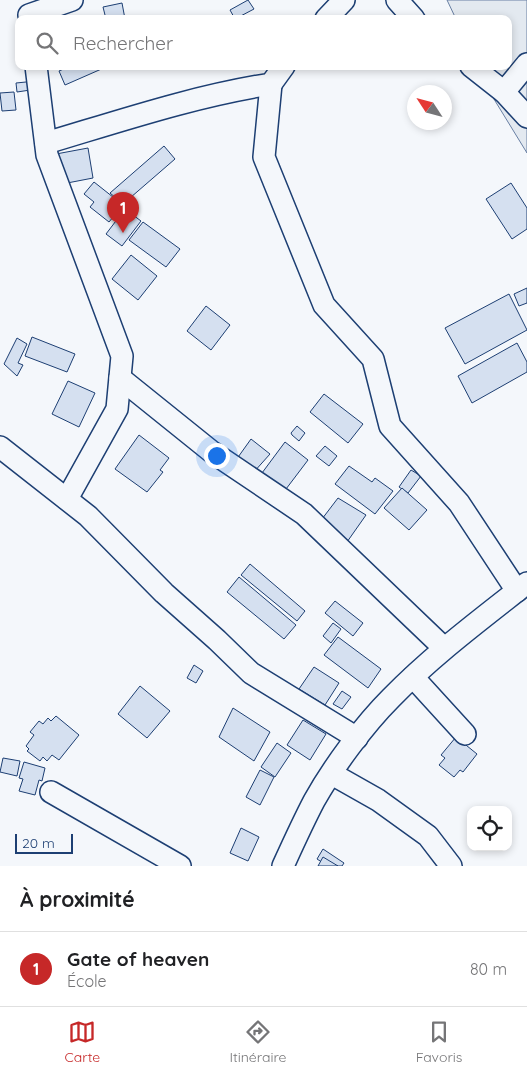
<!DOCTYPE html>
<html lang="fr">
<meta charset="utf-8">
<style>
:root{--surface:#fff;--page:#f6f6f6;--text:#202124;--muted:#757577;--line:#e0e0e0;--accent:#c62828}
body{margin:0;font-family:Quicksand,sans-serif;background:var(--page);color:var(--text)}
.controls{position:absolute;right:15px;bottom:15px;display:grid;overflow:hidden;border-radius:10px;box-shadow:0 2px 8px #0003}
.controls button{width:45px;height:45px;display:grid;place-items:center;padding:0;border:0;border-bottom:1px solid var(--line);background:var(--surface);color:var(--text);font:25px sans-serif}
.compass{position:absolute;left:407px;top:85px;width:45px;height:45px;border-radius:50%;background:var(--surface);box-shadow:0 2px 8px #0003;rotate:306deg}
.scale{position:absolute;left:15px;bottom:12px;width:58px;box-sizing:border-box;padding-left:5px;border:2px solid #1d3f73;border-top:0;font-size:14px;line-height:18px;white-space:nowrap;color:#1d3f73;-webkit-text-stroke:4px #f4f7fb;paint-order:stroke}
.you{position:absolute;left:216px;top:455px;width:18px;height:18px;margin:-12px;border:4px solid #fff;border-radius:50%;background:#1a73e8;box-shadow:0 0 0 8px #1a73e833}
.badge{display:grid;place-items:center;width:32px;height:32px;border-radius:50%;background:var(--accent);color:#fff;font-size:16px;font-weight:700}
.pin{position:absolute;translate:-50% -41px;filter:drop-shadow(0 1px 2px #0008)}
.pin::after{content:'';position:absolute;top:26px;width:18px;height:15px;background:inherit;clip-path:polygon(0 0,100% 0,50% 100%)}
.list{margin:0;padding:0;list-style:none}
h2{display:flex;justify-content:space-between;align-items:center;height:65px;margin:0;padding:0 20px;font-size:21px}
h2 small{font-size:16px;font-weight:400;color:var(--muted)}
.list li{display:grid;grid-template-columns:32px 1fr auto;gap:15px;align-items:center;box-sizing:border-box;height:75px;padding:0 20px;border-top:1px solid var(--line)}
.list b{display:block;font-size:19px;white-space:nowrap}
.list p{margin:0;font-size:16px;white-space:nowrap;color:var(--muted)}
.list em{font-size:16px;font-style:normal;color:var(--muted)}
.icon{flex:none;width:28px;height:28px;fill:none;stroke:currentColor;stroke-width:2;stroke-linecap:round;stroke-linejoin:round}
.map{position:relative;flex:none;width:527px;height:866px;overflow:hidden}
.search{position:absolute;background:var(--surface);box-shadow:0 2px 8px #0003;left:15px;right:15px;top:15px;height:55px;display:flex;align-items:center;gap:12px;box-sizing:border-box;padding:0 18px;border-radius:10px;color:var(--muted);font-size:19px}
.sheet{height:140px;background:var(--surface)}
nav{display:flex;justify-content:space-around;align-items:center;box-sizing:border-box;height:70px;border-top:1px solid var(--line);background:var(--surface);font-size:14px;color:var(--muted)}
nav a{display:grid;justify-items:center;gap:2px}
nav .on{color:var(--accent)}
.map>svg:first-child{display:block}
</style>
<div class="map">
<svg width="527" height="866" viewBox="0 0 527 866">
<rect width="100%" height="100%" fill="#f4f7fb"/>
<!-- green -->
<path fill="#e3e9f0" stroke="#687fa3" d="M447 0H527V153L489 91 477 66H508V19H456Z"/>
<!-- building -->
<g fill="#d5e0f0" stroke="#1d3f73">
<path d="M248 0 254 9 235 19 230 10Z"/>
<path d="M122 3 125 19H106L103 7Z"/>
<path d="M65 66H106V67L65 85 59 71 66 68Z"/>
<path d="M36 81 37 89 17 92 16 83Z"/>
<path d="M14 92 16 110 2 111 0 93Z"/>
<path d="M164 146 175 159 123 204 110 193Z"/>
<path d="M88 148 93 178 62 184 56 154Z"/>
<path d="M94 182 123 205 109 222 90 207 94 202 84 194Z"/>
<path d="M511 183 527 208V229L512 239 486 199Z"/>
<path d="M125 209 141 221 122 246 106 234Z"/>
<path d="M143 222 180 249 166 267 129 240Z"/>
<path d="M131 255 157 276 138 300 112 279Z"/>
<path d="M527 288V303L519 306 514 294Z"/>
<path d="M509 294 527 330 465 364 445 328Z"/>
<path d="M206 306 230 325 211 350 187 331Z"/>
<path d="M32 337 75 354 67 372 25 356Z"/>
<path d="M17 338 27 344 18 363 23 365 17 376 4 364Z"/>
<path d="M517 343 527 362V372L472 403 458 376Z"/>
<path d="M68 381 95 393 79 427 52 414Z"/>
<path d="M324 394 363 424 348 443 310 412Z"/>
<path d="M297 426 305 433 299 441 292 435 291 433Z"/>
<path d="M139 435 169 458 160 470 163 472 147 492 115 469Z"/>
<path d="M251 439 270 454 253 473 236 460Z"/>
<path d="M285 442 308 460 283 493 259 477Z"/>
<path d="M325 446 337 456 329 466 316 456Z"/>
<path d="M349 466 372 482 375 478 393 491 375 514 335 484Z"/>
<path d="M411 470 421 476 408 493 399 487Z"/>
<path d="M402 488 427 510 409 530 384 508Z"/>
<path d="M338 498 366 515 347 542 322 519Z"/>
<path d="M250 564 305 611 297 621 241 575Z"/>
<path d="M239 577 296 625 284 639 227 592Z"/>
<path d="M335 601 363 623 353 636 325 613Z"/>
<path d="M333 623 341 629 331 643 323 636Z"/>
<path d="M338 637 381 669 368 688 324 655Z"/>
<path d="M194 665 203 671 196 683 187 678Z"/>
<path d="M314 667 339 683 325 705 299 689Z"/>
<path d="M140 686 170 711 147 738 118 714Z"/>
<path d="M342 691 351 697 342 709 333 704Z"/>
<path d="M233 708 270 732 254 761 219 737Z"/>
<path d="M56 716 79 735 59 760 52 755 47 761 43 757 40 761 27 751 29 749 26 746 34 735 30 732 39 721 43 724 48 718 51 721Z"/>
<path d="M303 720 326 734 310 760 287 745Z"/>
<path d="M456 737 477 754 463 772 460 770 454 777 439 765 445 758 441 755Z"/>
<path d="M277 743 291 753 275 777 261 767Z"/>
<path d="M3 758 20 761 17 776 0 772Z"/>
<path d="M24 762 45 768 42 781 39 780 35 795 19 791 23 779 19 778Z"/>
<path d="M260 770 274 777 260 805 246 797Z"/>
<path d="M241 828 259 837 248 861 230 853Z"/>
<path d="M323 849 344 863 342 866H328L317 859Z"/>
<path d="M323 857 338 866H318Z"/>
</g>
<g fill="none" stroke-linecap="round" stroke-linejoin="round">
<defs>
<g id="minor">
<path d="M397 0 414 19"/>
<path d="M29 15 72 0"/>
<path d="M326 19 344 0"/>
<path d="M36 66 47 155 122 356 117 409 67 499"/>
<path d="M471 66 504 92 527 117"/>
<path d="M271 84 264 157 324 305 373 359 390 426 459 503 517 591"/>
<path d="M504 92 527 64"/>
<path d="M46 143C120 121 194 96 271 84L284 66"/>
<path d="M120 378 212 452 304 514 444 648"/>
<path d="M0 447 88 516 164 593 217 640 251 673 357 738"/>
<path d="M413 677 465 734"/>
<path d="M332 774 378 800 428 836 451 866"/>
<path d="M51 792 180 866"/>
<path d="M283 866C293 844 303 822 314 801 333 767 364 725 391 698 433 655 480 620 527 583"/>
</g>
</defs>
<!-- minor casing -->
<use href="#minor" stroke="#1d3f73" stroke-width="24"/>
<!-- minor -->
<use href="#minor" stroke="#f4f7fb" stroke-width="21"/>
</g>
</svg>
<div class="controls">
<button><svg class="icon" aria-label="locate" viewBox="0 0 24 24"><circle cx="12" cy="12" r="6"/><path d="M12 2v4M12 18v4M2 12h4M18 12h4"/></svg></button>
</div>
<svg class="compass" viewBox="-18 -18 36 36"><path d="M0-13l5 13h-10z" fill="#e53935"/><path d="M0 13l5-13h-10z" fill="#757577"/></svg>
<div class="scale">20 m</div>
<div class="you"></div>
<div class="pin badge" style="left:123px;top:233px">1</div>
<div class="search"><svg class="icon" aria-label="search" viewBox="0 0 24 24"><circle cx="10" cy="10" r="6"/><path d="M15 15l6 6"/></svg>Rechercher</div>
</div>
<section class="sheet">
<h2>À proximité<small></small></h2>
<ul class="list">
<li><span class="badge">1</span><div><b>Gate of heaven</b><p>École</p></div><em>80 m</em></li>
</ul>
</section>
<nav>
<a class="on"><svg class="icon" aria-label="map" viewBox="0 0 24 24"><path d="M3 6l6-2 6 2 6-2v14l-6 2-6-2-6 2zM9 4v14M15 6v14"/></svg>Carte</a>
<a><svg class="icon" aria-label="directions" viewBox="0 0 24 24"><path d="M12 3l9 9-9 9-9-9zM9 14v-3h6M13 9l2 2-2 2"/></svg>Itinéraire</a>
<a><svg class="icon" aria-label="saved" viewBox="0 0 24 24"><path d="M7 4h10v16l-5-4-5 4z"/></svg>Favoris</a>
</nav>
